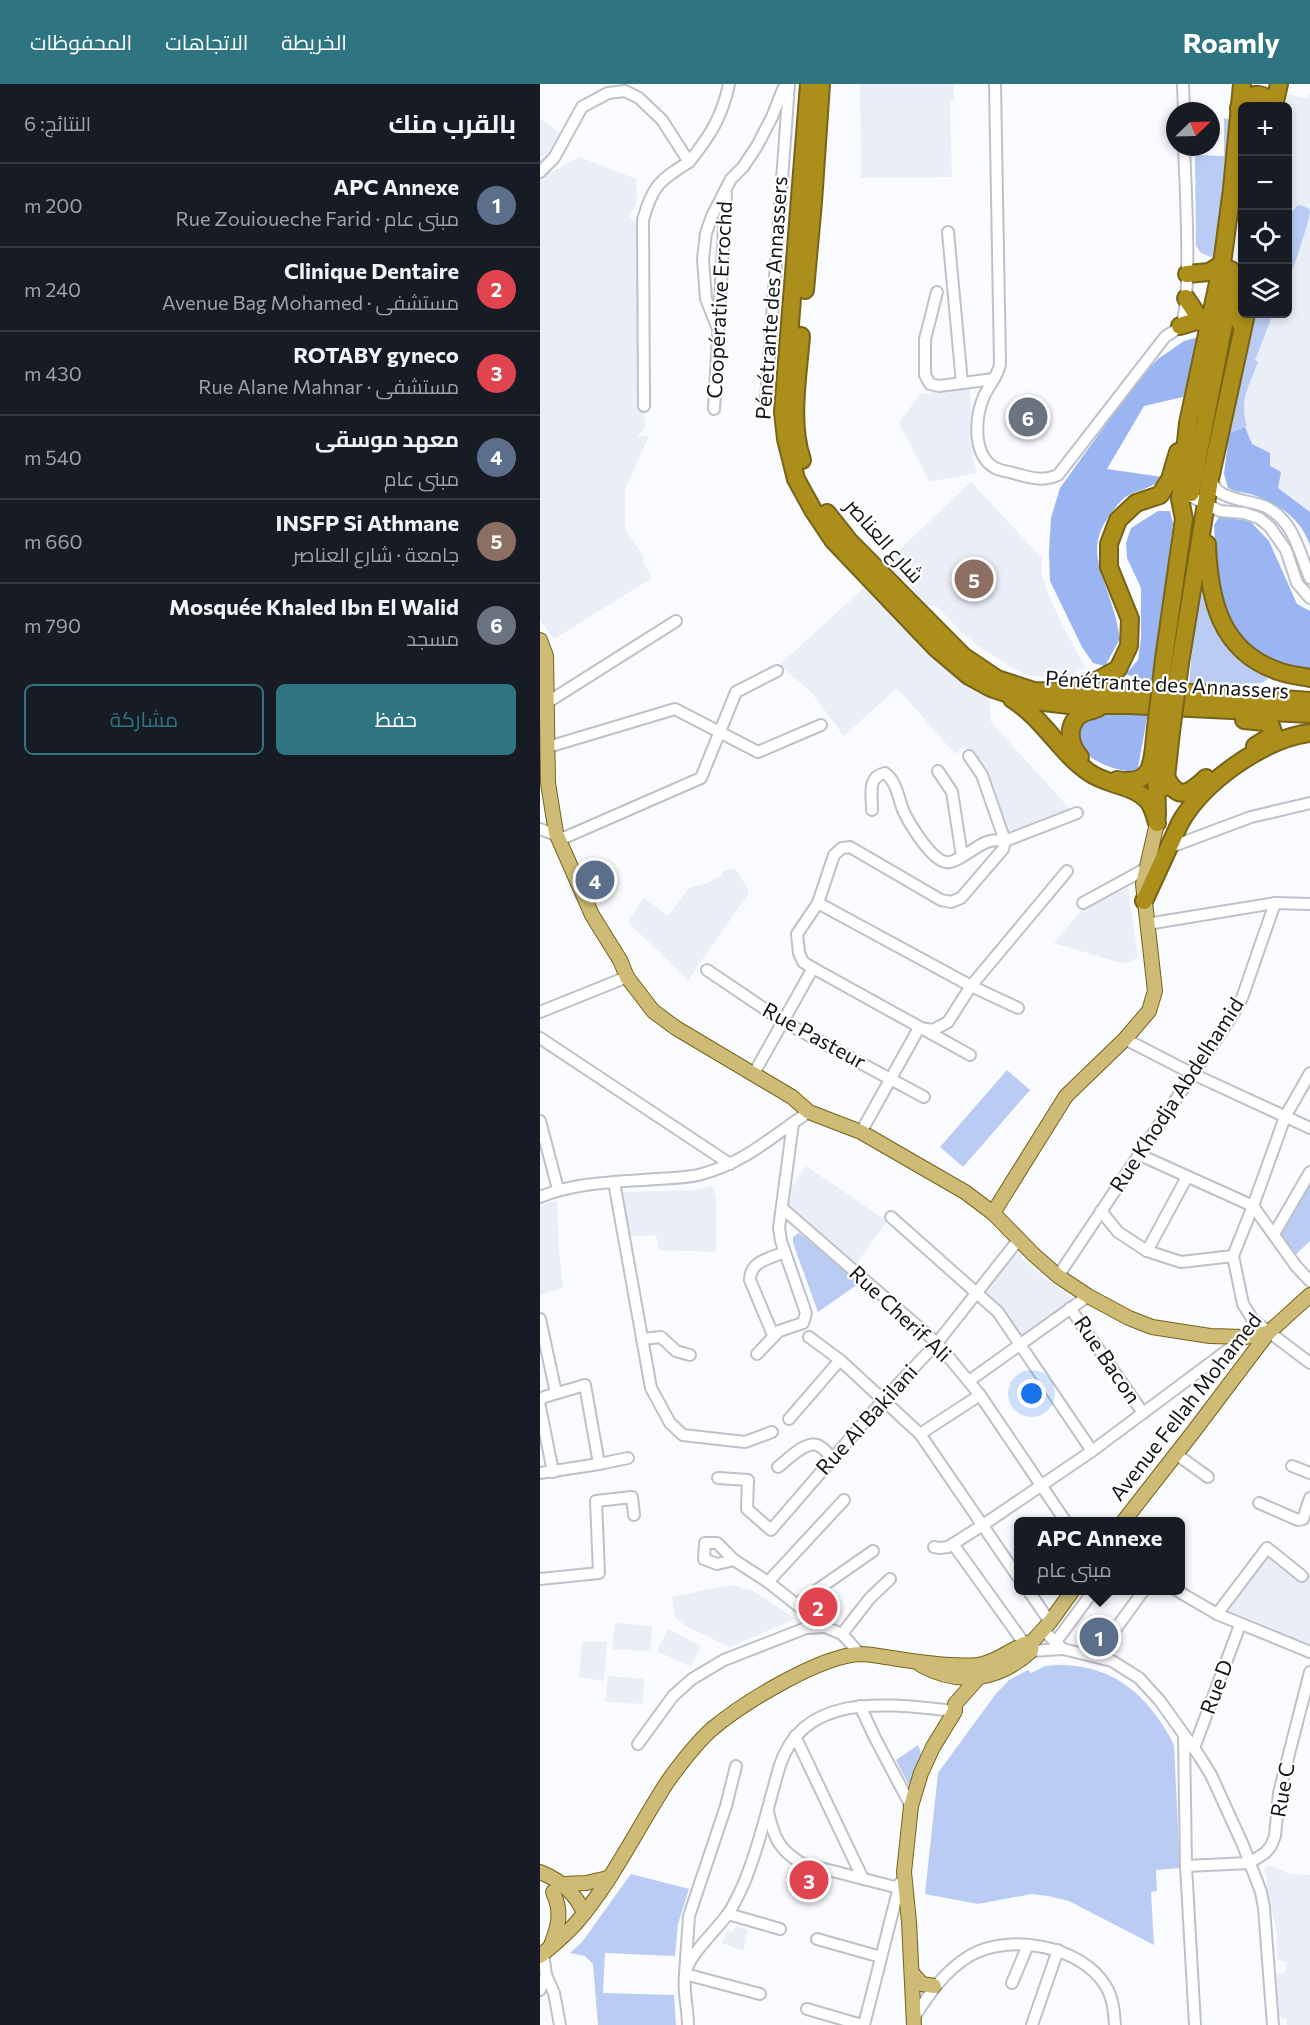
<!DOCTYPE html>
<html lang="ar">
<meta charset="utf-8">
<style>
:root{--surface:#171b24;--page:#20242c;--text:#f1f3f6;--muted:#9ea1a6;--line:#363941;--accent:#2e7581}
body{margin:0;font-family:Commissioner,Cairo,sans-serif;background:var(--page);color:var(--text);direction:rtl}
.controls{position:absolute;right:18px;top:18px;display:grid;overflow:hidden;border-radius:9px;box-shadow:0 3px 9px #0003}
.controls button{width:54px;height:54px;display:grid;place-items:center;padding:0;border:0;border-bottom:2px solid var(--line);background:var(--surface);color:var(--text);font:30px sans-serif}
.compass{position:absolute;left:626px;top:18px;width:54px;height:54px;border-radius:50%;background:var(--surface);box-shadow:0 3px 9px #0003;rotate:67deg}
.you{position:absolute;left:492px;top:1310px;width:21px;height:21px;margin:-15px;border:4px solid #fff;border-radius:50%;background:#1a73e8;box-shadow:0 0 0 9px #1a73e833}
.badge{display:grid;place-items:center;width:39px;height:39px;border-radius:50%;background:var(--accent);color:#fff;font-size:20px;font-weight:700}
.pin{position:absolute;translate:-50% -50%;border:3px solid #fff;box-shadow:0 2px 6px #0006}
.popup{position:absolute;left:474px;top:1433px;width:171px;height:78px;box-sizing:border-box;display:grid;place-content:center;border-radius:9px;background:var(--surface);filter:drop-shadow(0 2px 4px #0005);font-size:20px;white-space:nowrap;color:var(--muted)}
.popup b{font-size:22px;color:var(--text)}
.popup::after{content:'';position:absolute;left:50%;top:100%;margin-left:-12px;border:12px solid transparent;border-top-color:var(--surface)}
.list{margin:0;padding:0;list-style:none}
h2{display:flex;justify-content:space-between;align-items:center;height:78px;margin:0;padding:0 24px;font-size:26px}
h2 small{font-size:20px;font-weight:400;color:var(--muted)}
.list li{display:grid;grid-template-columns:39px 1fr auto;gap:18px;align-items:center;box-sizing:border-box;height:84px;padding:0 24px;border-top:2px solid var(--line)}
.list b{display:block;font-size:22px;white-space:nowrap}
.list p{margin:0;font-size:20px;white-space:nowrap;color:var(--muted)}
.list em{font-size:20px;font-style:normal;color:var(--muted)}
.actions{display:flex;gap:12px;padding:18px 24px}
.actions a{flex:1;padding:14px 0;border:2px solid var(--accent);border-radius:9px;text-align:center;font-size:21px;color:var(--accent)}
.actions .main{background:var(--accent);color:#fff}
.icon{flex:none;width:33px;height:33px;fill:none;stroke:currentColor;stroke-width:2;stroke-linecap:round;stroke-linejoin:round}
.map{position:relative;flex:none;width:770px;height:1941px;overflow:hidden;direction:ltr}
header{display:flex;align-items:center;gap:36px;box-sizing:border-box;height:84px;padding:0 30px;background:var(--accent);color:#fff}
header strong{font-size:28px}
nav{display:flex;gap:33px;margin-inline-start:auto;font-size:21px}
main{display:flex}
aside{flex:1;background:var(--surface)}
.map>svg:first-child{display:block}
</style>
<header>
<strong>Roamly</strong>
<nav><a>الخريطة</a><a>الاتجاهات</a><a>المحفوظات</a></nav>
</header>
<main>
<div class="map">
<svg width="770" height="1941" viewBox="0 0 770 1941">
<rect width="100%" height="100%" fill="#fafbff"/>
<!-- built -->
<g fill="#eaeff7">
<path d="M320 0H414V17H410L412 93 321 94Z"/>
<path d="M748 10 766 14 770 10V461L761 443 748 428 735 420 688 404 684 390 691 341 716 230H748V22H744Z"/>
<path d="M0 35 23 50 3 82 0 83Z"/>
<path d="M40 73 96 95 97 115 95 123 88 132 98 141 105 343 97 352H109L85 405V445L104 473 103 478 112 494 14 555 0 536V94Z"/>
<path d="M430 304 433 375 437 389 390 398 359 339 380 310Z"/>
<path d="M431 398 502 474V491L507 507 524 544 545 583 530 592 510 594 486 591 468 581 441 564 422 549 398 523 387 521 363 495 361 496 349 482 358 467Z"/>
<path d="M325 503 449 610 451 638 531 726 466 750 443 686 423 663 415 670 357 604 304 652 271 608 239 581Z"/>
<path d="M194 785 199 789 209 809 148 896 88 838 104 814 128 832 149 804 167 799 183 791 182 787Z"/>
<path d="M588 804 598 874 584 880 514 859 541 827Z"/>
<path d="M266 1082 347 1137 312 1186 248 1128 247 1110Z"/>
<path d="M172 1102 176 1113V1168L119 1166 116 1151 89 1153 82 1108 154 1106Z"/>
<path d="M17 1116 19 1165 23 1204 0 1211V1122Z"/>
<path d="M477 1171H481L484 1178H488L502 1192 536 1216 481 1255 444 1210 473 1172Z"/>
<path d="M727 1470 764 1498 770 1491V1566L714 1545 685 1525Z"/>
<path d="M191 1501 211 1506 226 1515 255 1535 190 1563 145 1542 135 1533 132 1513Z"/>
<path d="M75 1539 112 1542 111 1567 72 1565Z"/>
<path d="M128 1545 161 1562 151 1583 117 1567Z"/>
<path d="M42 1557 67 1558 64 1597 39 1593Z"/>
<path d="M68 1592 104 1595 103 1620 65 1618Z"/>
<path d="M728 1780 749 1790 770 1791V1941H747V1936L741 1934 739 1931 737 1891 746 1887V1878L738 1876 737 1873V1850L727 1806V1792L724 1787Z"/>
<path d="M195 1842 208 1846 205 1854 207 1855 203 1867 182 1859 187 1846 193 1849Z"/>
</g>
<!-- green -->
<g fill="#baccf4">
<path d="M684 34 692 36 676 175 661 169 656 162 655 74 657 71 684 72Z"/>
<path d="M758 121C762 122 768 122 770 127 770 138 752 186 748 199V132Z"/>
<path d="M716 230H733L715 276 718 278C709 302 699 316 707 342L689 349Z"/>
<path d="M658 485 663 500 715 581 728 595 722 599 649 602Z"/>
<path d="M467 986 490 1006 423 1083 400 1063Z"/>
<path d="M770 1095V1157L752 1174 738 1150Z"/>
<path d="M259 1149 321 1198 278 1228 253 1159V1153Z"/>
<path d="M516 1581C562 1580 595 1600 620 1637 625 1645 631 1653 634 1662L640 1784 616 1786 617 1807 611 1808 614 1861 529 1817 508 1812 492 1810 438 1820 385 1810 398 1689 455 1611 469 1596 488 1586 491 1589 505 1582Z"/>
<path d="M378 1661 383 1674 371 1706 356 1676Z"/>
<path d="M91 1790 149 1805 138 1840 135 1872 65 1869 63 1909 134 1911 136 1941H58L53 1880 45 1872 30 1869 42 1858Z"/>
</g>
<!-- forest -->
<g fill="#9bb5f2">
<path d="M662 252 643 313 604 322 567 385 622 393C612 407 593 405 582 416 541 460 560 479 574 528 577 537 578 546 580 555L565 582 553 579 542 563 510 497 509 468 511 434 520 404 600 293 618 275 644 257Z"/>
<path d="M705 343 712 360 730 369V382L741 388 738 404 770 428V461C760 433 738 420 711 410 703 408 695 408 688 404L684 390 689 349Z"/>
<path d="M618 427H630L633 439 615 596 608 599 586 590 598 576 601 554V504L587 474 586 459 591 444Z"/>
<path d="M679 433 710 437 729 457 757 520 770 527V588L726 574 694 550 679 518 674 441Z"/>
<path d="M608 628 598 684 593 688C573 686 536 675 539 648 539 643 543 637 548 634 562 625 592 629 608 628Z"/>
</g>
<g fill="none" stroke-linecap="round" stroke-linejoin="round">
<!-- highway-tunnel -->
<path stroke="#d8d8dc" stroke-width="16" stroke-dasharray="16 8" stroke-linecap="butt" d="M724 22 727 0"/>
<defs>
<g id="minor">
<path d="M455 0 460 280C458 292 449 301 444 312 435 333 432 371 455 384 459 386 464 387 469 388 486 392 501 399 518 391L625 253C629 250 637 246 640 242 653 224 645 92 644 63"/>
<path d="M643 0 644 27"/>
<path d="M0 88 14 74 42 23 68 9 85 7 99 14 122 36 149 78C170 52 182 33 189 0"/>
<path d="M408 148 422 299"/>
<path d="M397 208 385 255V291L390 300 399 302 454 295"/>
<path d="M178 245 166 215 163 175 166 149 172 132 191 95 203 83 217 62 232 33 243 5 246 3"/>
<path d="M226 316 249 0"/>
<path d="M104 322 103 136C112 102 120 96 149 78"/>
<path d="M174 325 186 110"/>
<path d="M670 395 677 406 681 409C694 417 712 417 726 423 754 437 759 468 770 494"/>
<path d="M650 412 680 427 704 429 719 434 730 443 746 466 757 499 770 514"/>
<path d="M8 618 136 537"/>
<path d="M8 663 135 625 218 668 281 641"/>
<path d="M429 672 442 691 465 757 537 729"/>
<path d="M398 687 412 708 422 772"/>
<path d="M0 745 21 753H26L161 694 196 608 237 587"/>
<path d="M628 764 711 733 770 719"/>
<path d="M278 819 431 902 478 924"/>
<path d="M543 819 607 784"/>
<path d="M607 840 735 819 770 820"/>
<path d="M273 884 430 971"/>
<path d="M167 886 244 938 384 1013"/>
<path d="M0 928 87 893"/>
<path d="M0 954 190 1080"/>
<path d="M585 955 653 990 770 1044"/>
<path d="M770 989 745 1033 713 1122 693 1172 703 1220 713 1236 770 1279"/>
<path d="M213 991 273 884 263 878 259 869 257 850 278 819 294 771 302 764 310 763 401 816 411 818 421 814 463 765 465 757C459 756 453 756 447 758 435 762 417 780 406 778 391 776 369 739 363 726 358 713 357 698 345 689 327 693 332 710 332 726"/>
<path d="M0 1037 18 1105"/>
<path d="M321 1048 379 944 393 946 408 938 431 902 527 787"/>
<path d="M600 1071 713 1122 756 1182 770 1197"/>
<path d="M74 1098 111 1304 130 1339 143 1351 205 1358 232 1348"/>
<path d="M0 1113C36 1098 78 1098 117 1095 132 1094 148 1094 162 1090 206 1078 232 1052 269 1028"/>
<path d="M242 1124 397 1259 440 1311 526 1438"/>
<path d="M561 1127 578 1148 607 1167 641 1178 693 1172"/>
<path d="M351 1133 458 1228 552 1367"/>
<path d="M734 1150 770 1088"/>
<path d="M607 1167 647 1093"/>
<path d="M518 1192 693 930 702 914 735 819"/>
<path d="M530 1224 603 1329"/>
<path d="M0 1235 16 1309"/>
<path d="M233 1251 210 1196C210 1177 229 1175 244 1168"/>
<path d="M269 1253 300 1276 380 1350 478 1493"/>
<path d="M102 1255 121 1253 136 1267 150 1271"/>
<path d="M217 1270 239 1247 263 1239 266 1229 241 1157 239 1144 253 1039"/>
<path d="M429 1297 548 1212"/>
<path d="M0 1317 4 1313 45 1301 59 1380"/>
<path d="M0 1323 13 1388"/>
<path d="M249 1335 300 1276"/>
<path d="M380 1350 440 1311"/>
<path d="M636 1370 668 1393"/>
<path d="M752 1382 770 1389"/>
<path d="M238 1383C247 1376 265 1357 277 1361 283 1363 288 1370 293 1374"/>
<path d="M0 1389 59 1380 88 1374"/>
<path d="M178 1394 208 1396 207 1425 231 1446 344 1315 397 1259 479 1155"/>
<path d="M719 1419 758 1436 763 1435 770 1414"/>
<path d="M413 1460 484 1559"/>
<path d="M394 1463 399 1464 408 1463 443 1441 552 1367 705 1253"/>
<path d="M194 1476 177 1480 164 1475 165 1459H177L194 1476 228 1498 285 1543 302 1550 320 1570"/>
<path d="M0 1495 59 1489 56 1417 92 1413 94 1431"/>
<path d="M228 1498 304 1416"/>
<path d="M488 1506 510 1538"/>
<path d="M636 1506 677 1530 770 1568"/>
<path d="M257 1520 333 1467"/>
<path d="M677 1530 727 1464 762 1492"/>
<path d="M302 1550 330 1514 350 1495"/>
<path d="M515 1559 554 1506"/>
<path d="M523 1565 572 1577 599 1594 620 1617 660 1673 671 1691 703 1761 721 1808 724 1824 733 1941"/>
<path d="M491 1567 523 1565 503 1546"/>
<path d="M556 1572 604 1506"/>
<path d="M320 1622 335 1654 371 1722"/>
<path d="M644 1651 646 1782 655 1941"/>
<path d="M255 1652 323 1795"/>
<path d="M98 1660 133 1612 152 1595 184 1576 266 1544 285 1543"/>
<path d="M654 1664 700 1541"/>
<path d="M196 1682 186 1722 149 1832 145 1890 220 1910"/>
<path d="M228 1728C234 1753 238 1765 261 1779L359 1804"/>
<path d="M646 1782 709 1779 725 1769 731 1762 735 1752 739 1709 770 1588"/>
<path d="M188 1830 240 1845"/>
<path d="M277 1855 341 1873"/>
<path d="M6 1891 14 1909 20 1941"/>
<path d="M472 1899 488 1861"/>
<path d="M0 1906 6 1891 3 1869"/>
<path d="M267 1925 322 1941"/>
<path d="M373 1935C389 1910 405 1886 431 1871 470 1849 541 1862 565 1901 573 1913 574 1927 575 1941"/>
<path d="M148 1941C148 1925 143 1907 145 1891 148 1871 175 1848 187 1831 194 1822 199 1810 204 1799 220 1761 228 1721 240 1681 265 1605 354 1621 415 1627"/>
<path d="M324 1941 360 1799"/>
<path d="M492 1941 518 1866"/>
</g>
<g id="major">
<path d="M0 556 6 572 8 699 16 749 52 831 80 876 87 893 113 927 136 944 252 1013 269 1028 321 1048 425 1108 453 1129 493 1170 518 1192 548 1212 589 1234 612 1243 670 1252 705 1253 728 1249"/>
<path d="M453 1129 526 1012 585 955 609 927 615 907 603 800 617 739"/>
<path d="M583 1438 654 1347 728 1249 770 1211"/>
<path d="M492 1558 510 1538 533 1506"/>
<path d="M381 1581C419 1602 458 1597 491 1567L492 1558"/>
<path d="M0 1788C20 1796 35 1808 44 1829"/>
<path d="M23 1800 46 1799 68 1794"/>
<path d="M11 1861C19 1841 22 1827 13 1808"/>
<path d="M0 1872C13 1861 26 1851 37 1838 73 1796 98 1743 128 1697 141 1679 155 1660 172 1645 203 1619 281 1571 321 1570 331 1570 342 1573 352 1574 376 1578 415 1583 438 1581 460 1578 474 1561 492 1558"/>
<path d="M372 1889 382 1900 394 1902"/>
<path d="M374 1941 369 1838 364 1788 371 1722 381 1689 393 1663 415 1627V1620L439 1593 440 1581"/>
</g>
<g id="highway">
<path d="M269 0 243 328 246 355 256 395 273 426 293 456 396 564 429 592 451 604 486 616 529 621H589L770 630"/>
<path d="M734 22 739 0"/>
<path d="M699 24C708 9 723 5 732 22"/>
<path d="M647 190 669 188 682 180"/>
<path d="M265 206 273 118 281 0"/>
<path d="M646 214 658 232 671 237"/>
<path d="M700 239 702 193"/>
<path d="M640 242 657 237 671 241"/>
<path d="M261 252C258 292 249 338 262 376"/>
<path d="M658 323 672 297"/>
<path d="M651 409 686 230 691 186"/>
<path d="M287 429 309 457 423 572 457 595 494 607 661 609 770 617"/>
<path d="M667 460C669 515 680 567 738 587 748 591 760 592 770 594"/>
<path d="M624 575 644 435 640 415 648 339 682 180 692 105 702 0"/>
<path d="M640 579 670 395 706 230"/>
<path d="M535 605 560 595 578 585 589 562 590 535 569 483V460L578 436 596 419 620 411 630 395 638 368"/>
<path d="M472 615C503 634 520 669 550 689 567 701 594 701 608 717 613 723 615 732 617 739"/>
<path d="M704 636 725 638 731 642 733 648 728 654 715 662"/>
<path d="M540 673C528 660 526 639 543 629 548 627 554 626 558 624"/>
<path d="M616 680 617 732"/>
<path d="M627 695C639 718 651 708 666 694"/>
<path d="M577 696C617 703 612 673 616 644"/>
<path d="M625 703 631 648"/>
<path d="M604 817 640 739C663 698 723 655 770 649"/>
</g>
</defs>
<!-- minor casing -->
<use href="#minor" stroke="#bdc1ca" stroke-width="14"/>
<!-- major casing -->
<use href="#major" stroke="#776419" stroke-width="16"/>
<!-- highway casing -->
<use href="#highway" stroke="#776419" stroke-width="20"/>
<!-- minor -->
<use href="#minor" stroke="#fff" stroke-width="10"/>
<!-- major -->
<use href="#major" stroke="#cdbb76" stroke-width="14"/>
<!-- highway -->
<use href="#highway" stroke="#ac8e1a" stroke-width="16"/>
<defs>
<g id="highway-bridge">
<path d="M616 644 624 575"/>
<path d="M631 648 640 579"/>
</g>
</defs>
<!-- highway-bridge casing -->
<use href="#highway-bridge" stroke="#776419" stroke-width="20" stroke-linecap="butt"/>
<!-- highway-bridge -->
<use href="#highway-bridge" stroke="#ac8e1a" stroke-width="16"/>
</g>
<g text-anchor="middle" stroke-width="4.5" stroke-linejoin="round" paint-order="stroke">
<!-- street labels -->
<g font-size="21" fill="#141518" stroke="#fff">
<text transform="translate(232 214) rotate(-86)" y="7">Pénétrante des Annassers</text>
<text transform="translate(180 216) rotate(-87)" y="7">Coopérative Errochd</text>
<text transform="translate(344 457) rotate(48)" y="7">شارع العناصر</text>
<text transform="translate(627 601) rotate(3)" y="7">Pénétrante des Annassers</text>
<text transform="translate(274 952) rotate(29)" y="7">Rue Pasteur</text>
<text transform="translate(637 1011) rotate(-57)" y="7">Rue Khodja Abdelhamid</text>
<text transform="translate(360 1230) rotate(43)" y="7">Rue Cherif Ali</text>
<text transform="translate(567 1276) rotate(56)" y="7">Rue Bacon</text>
<text transform="translate(646 1323) rotate(-52)" y="7">Avenue Fellah Mohamed</text>
<text transform="translate(327 1336) rotate(-48)" y="7">Rue Al Bakilani</text>
<text transform="translate(677 1603) rotate(-69)" y="7">Rue D</text>
<text transform="translate(743 1706) rotate(-80)" y="7">Rue C</text>
</g>
</g>
</svg>
<div class="controls">
<button>+</button>
<button>−</button>
<button><svg class="icon" aria-label="locate" viewBox="0 0 24 24"><circle cx="12" cy="12" r="6"/><path d="M12 2v4M12 18v4M2 12h4M18 12h4"/></svg></button>
<button><svg class="icon" aria-label="layers" viewBox="0 0 24 24"><path d="M12 4l9 5-9 5-9-5zM3 14l9 5 9-5"/></svg></button>
</div>
<svg class="compass" viewBox="-18 -18 36 36"><path d="M0-13l5 13h-10z" fill="#e53935"/><path d="M0 13l5-13h-10z" fill="#9ea1a6"/></svg>
<div class="you"></div>
<div class="pin badge" style="left:559px;top:1553px;background:#5c6f8a">1</div>
<div class="popup"><b>APC Annexe</b>مبنى عام</div>
<div class="pin badge" style="left:278px;top:1523px;background:#e0444e">2</div>
<div class="pin badge" style="left:269px;top:1796px;background:#e0444e">3</div>
<div class="pin badge" style="left:55px;top:796px;background:#5c6f8a">4</div>
<div class="pin badge" style="left:434px;top:495px;background:#8d6e63">5</div>
<div class="pin badge" style="left:488px;top:333px;background:#6b7280">6</div>
</div>
<aside>
<h2>بالقرب منك<small>النتائج: 6</small></h2>
<ul class="list">
<li><span class="badge" style="background:#5c6f8a">1</span><div><b>APC Annexe</b><p>مبنى عام · Rue Zouioueche Farid</p></div><em>200 m</em></li>
<li><span class="badge" style="background:#e0444e">2</span><div><b>Clinique Dentaire</b><p>مستشفى · Avenue Bag Mohamed</p></div><em>240 m</em></li>
<li><span class="badge" style="background:#e0444e">3</span><div><b>ROTABY gyneco</b><p>مستشفى · Rue Alane Mahnar</p></div><em>430 m</em></li>
<li><span class="badge" style="background:#5c6f8a">4</span><div><b>معهد موسقى</b><p>مبنى عام</p></div><em>540 m</em></li>
<li><span class="badge" style="background:#8d6e63">5</span><div><b>INSFP Si Athmane</b><p>جامعة · شارع العناصر</p></div><em>660 m</em></li>
<li><span class="badge" style="background:#6b7280">6</span><div><b>Mosquée Khaled Ibn El Walid</b><p>مسجد</p></div><em>790 m</em></li>
</ul>
<div class="actions"><a class="main">حفظ</a><a>مشاركة</a></div>
</aside>
</main>
